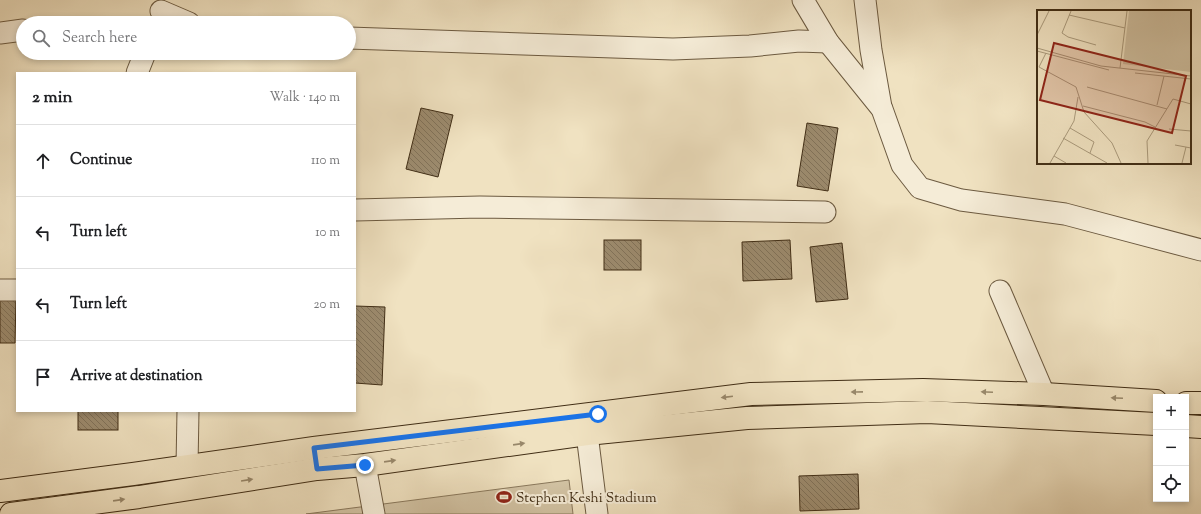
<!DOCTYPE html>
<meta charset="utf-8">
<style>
:root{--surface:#fff;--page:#f6f6f6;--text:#202124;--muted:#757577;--line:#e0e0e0}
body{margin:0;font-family:"Sorts Mill Goudy",serif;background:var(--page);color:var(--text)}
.controls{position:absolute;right:12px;bottom:12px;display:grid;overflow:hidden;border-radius:0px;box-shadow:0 2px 6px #0003}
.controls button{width:36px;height:36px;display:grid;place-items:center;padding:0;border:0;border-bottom:1px solid var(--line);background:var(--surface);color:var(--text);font:20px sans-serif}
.stop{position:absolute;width:12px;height:12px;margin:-9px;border:3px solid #1a73e8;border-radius:50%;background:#fff}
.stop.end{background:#1a73e8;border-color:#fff;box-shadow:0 1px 4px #0008}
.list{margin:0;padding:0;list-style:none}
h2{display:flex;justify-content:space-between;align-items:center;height:52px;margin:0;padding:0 16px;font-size:17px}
h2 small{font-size:13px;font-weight:400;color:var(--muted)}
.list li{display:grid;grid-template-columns:26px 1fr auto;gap:12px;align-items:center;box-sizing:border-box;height:72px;padding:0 16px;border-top:1px solid var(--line)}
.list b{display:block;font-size:15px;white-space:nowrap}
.list em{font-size:13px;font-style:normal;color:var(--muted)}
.icon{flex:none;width:22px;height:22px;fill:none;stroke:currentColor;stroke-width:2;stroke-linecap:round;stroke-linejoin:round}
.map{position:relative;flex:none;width:1201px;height:514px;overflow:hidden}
.search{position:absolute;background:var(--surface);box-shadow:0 2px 6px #0003;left:16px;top:16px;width:340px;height:44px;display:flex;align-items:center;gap:10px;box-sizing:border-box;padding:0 14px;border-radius:22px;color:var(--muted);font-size:15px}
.panel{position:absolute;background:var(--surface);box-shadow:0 2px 6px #0003;left:16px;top:72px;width:340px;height:340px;border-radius:0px}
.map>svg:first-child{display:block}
</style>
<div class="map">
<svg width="1201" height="514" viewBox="0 0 1201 514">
<defs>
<pattern id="building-back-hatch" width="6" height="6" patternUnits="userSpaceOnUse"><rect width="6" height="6" fill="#9c8b6e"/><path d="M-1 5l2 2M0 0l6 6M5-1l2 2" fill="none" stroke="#817259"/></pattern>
</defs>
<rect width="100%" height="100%" fill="#f0e2c1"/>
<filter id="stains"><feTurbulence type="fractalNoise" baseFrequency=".005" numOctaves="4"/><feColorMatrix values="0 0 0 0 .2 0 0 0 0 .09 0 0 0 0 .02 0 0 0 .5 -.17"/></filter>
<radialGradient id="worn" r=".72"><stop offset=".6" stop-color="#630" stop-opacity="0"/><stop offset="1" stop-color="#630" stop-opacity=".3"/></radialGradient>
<!-- garden -->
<path fill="#d2c3a4" stroke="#89785c" d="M569 480 573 514H306Z"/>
<!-- building -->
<g fill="url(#building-back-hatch)" stroke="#402d15">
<path d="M421 108 453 115 438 177 406 169Z"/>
<path d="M807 123 838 128 828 191 797 186Z"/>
<rect x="604" y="240" width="37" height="30"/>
<path d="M790 240 792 279 743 281 742 242Z"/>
<path d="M842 243 848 299 816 302 810 247Z"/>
<path d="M0 296 16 297 15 343H0Z"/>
<path d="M355 306 385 307 382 385 355 383Z"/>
<rect x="78" y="411" width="40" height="19"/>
<path d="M858 474 859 509 800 511 799 476Z"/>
</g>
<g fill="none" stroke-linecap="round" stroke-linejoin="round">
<defs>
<g id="minor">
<path d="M803 0 828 42 882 109 902 165 920 188 961 200 1065 214 1201 250"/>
<path d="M865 0 871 50 881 107"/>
<path d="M161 11 189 23"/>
<path d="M0 33 23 30"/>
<path d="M349 38 673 49 750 46 799 41 828 42"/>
<path d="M137 73 145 53"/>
<path d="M355 210 480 207 825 212"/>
<path d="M0 290H17"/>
<path d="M1000 291 1044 394"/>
<path d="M587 434 597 514"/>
<path d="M365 465 374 514"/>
<path d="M187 466 188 411"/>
</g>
<g id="major">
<path d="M1186 403H1201"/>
<path d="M1186 426 1201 427"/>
<path d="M0 491 133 474 314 448 751 394 923 390 1044 394 1156 401"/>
<path d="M11 514 139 497 317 469 365 465 587 434 747 418 927 412 1156 424"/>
</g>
</defs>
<!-- minor casing -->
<use href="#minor" stroke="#6c5a40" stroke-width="23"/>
<!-- major casing -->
<use href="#major" stroke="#402d15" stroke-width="24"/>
<!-- minor -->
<use href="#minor" stroke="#f5ecd7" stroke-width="21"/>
<!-- major -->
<use href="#major" stroke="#f0e2c1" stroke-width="22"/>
</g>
<!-- one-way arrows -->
<defs><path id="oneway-solid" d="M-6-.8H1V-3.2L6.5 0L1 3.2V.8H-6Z"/></defs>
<g fill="#98886b">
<use href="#oneway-solid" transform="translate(857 392) rotate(179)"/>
<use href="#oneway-solid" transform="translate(987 392) rotate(-178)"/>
<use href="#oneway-solid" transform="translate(727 397) rotate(173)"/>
<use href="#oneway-solid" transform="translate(1117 398) rotate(-177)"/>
<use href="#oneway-solid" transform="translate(519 444) rotate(-8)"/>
<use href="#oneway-solid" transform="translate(390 461) rotate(-8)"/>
<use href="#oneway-solid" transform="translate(247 480) rotate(-9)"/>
<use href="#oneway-solid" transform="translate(119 500) rotate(-8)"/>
</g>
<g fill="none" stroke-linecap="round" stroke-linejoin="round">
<!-- route -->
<path stroke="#1a73e8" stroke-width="5" d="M365 465 317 469 314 448 598 414"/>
</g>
<!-- icons -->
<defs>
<symbol id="stadium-bare" viewBox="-9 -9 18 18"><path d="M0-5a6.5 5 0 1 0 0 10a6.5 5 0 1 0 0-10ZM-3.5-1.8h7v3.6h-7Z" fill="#8f2418" stroke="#f5ecd7" stroke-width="2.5" paint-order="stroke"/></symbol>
</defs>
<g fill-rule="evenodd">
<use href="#stadium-bare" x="493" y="486" width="22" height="22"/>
</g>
<g text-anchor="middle" stroke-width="4" stroke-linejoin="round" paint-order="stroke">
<!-- poi labels -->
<g font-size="14" fill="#402d15" stroke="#f5ecd7" text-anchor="start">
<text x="516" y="502">Stephen Keshi Stadium</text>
</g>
</g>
<!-- overview -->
<g transform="translate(1037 10)">
<rect width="154" height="154" fill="#f0e2c1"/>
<path d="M92 1H154V62L86 54Z" fill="#d2c3a4"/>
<path fill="none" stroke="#aa9a7c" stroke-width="1" d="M34 1 25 23 31 27 59 35M32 5 88 18M0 25 12 1M0 38 64 56 154 66M0 41 72 60M9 43 2 57 39 77 47 102 75 133 84 153M83 58 90 1M98 63 154 69M50 77 130 99M120 95 127 66M46 96 108 112 118 117M33 118 57 132 53 143M132 119 154 121M26 128 70 153M138 135 154 138M17 146 29 153M13 153 37 111 41 87M111 153 110 131 136 89 154 94M145 153 149 137"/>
<path fill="#8f2418" fill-opacity="0.15" stroke="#8f2418" stroke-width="2" d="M17 33 149 66 135 123 3 90Z"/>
<rect width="154" height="154" fill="none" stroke="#402d15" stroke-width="2"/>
</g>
<rect width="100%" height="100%" filter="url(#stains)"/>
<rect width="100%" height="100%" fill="url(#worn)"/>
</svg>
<div class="controls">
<button>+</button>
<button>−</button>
<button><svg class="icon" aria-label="locate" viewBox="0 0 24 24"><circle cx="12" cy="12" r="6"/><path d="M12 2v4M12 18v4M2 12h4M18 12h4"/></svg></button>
</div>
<div class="stop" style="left:598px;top:414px"></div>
<div class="stop end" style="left:365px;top:465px"></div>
<div class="search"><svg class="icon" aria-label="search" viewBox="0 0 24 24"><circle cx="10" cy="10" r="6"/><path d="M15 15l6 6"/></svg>Search here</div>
<section class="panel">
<h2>2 min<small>Walk · 140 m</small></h2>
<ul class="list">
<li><svg class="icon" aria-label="ahead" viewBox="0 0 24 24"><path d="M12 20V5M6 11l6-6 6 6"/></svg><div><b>Continue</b></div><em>110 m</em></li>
<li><svg class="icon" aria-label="left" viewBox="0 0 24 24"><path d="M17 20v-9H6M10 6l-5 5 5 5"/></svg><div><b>Turn left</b></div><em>10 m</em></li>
<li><svg class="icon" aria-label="left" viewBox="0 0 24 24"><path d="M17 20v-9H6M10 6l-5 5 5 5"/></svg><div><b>Turn left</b></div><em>20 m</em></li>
<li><svg class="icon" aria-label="arrive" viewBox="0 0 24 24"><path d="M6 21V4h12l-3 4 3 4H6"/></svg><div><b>Arrive at destination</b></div></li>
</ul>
</section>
</div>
